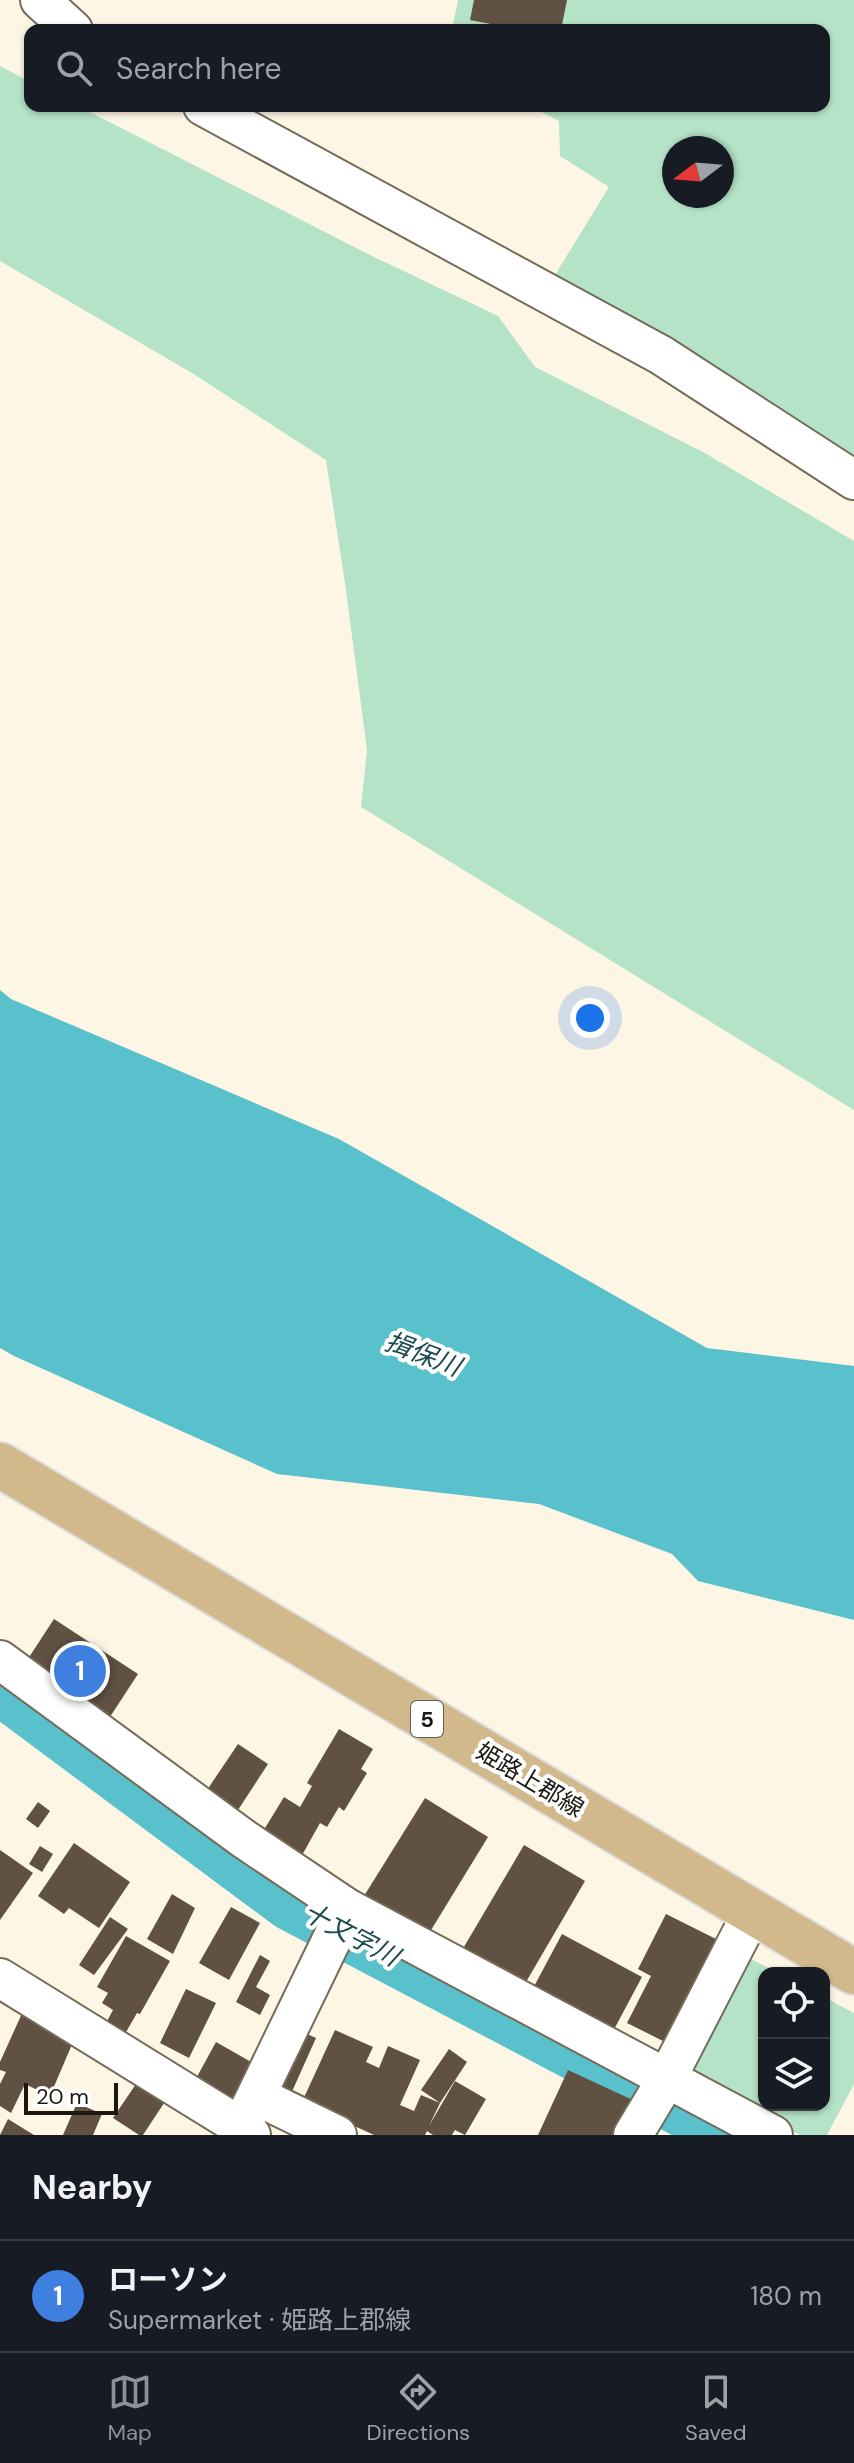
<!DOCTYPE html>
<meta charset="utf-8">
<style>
:root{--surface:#171b24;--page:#20242c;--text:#f1f3f6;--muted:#9ea1a6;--line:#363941;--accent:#8c9099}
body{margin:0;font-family:"DM Sans","Noto Sans JP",sans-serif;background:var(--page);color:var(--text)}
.controls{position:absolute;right:24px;bottom:24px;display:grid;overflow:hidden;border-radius:16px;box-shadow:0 2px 6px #0004}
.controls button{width:72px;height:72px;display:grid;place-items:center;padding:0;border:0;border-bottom:2px solid var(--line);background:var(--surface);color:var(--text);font:40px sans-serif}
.compass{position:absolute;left:662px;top:136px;width:72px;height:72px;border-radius:50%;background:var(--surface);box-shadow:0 2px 6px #0004;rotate:254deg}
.scale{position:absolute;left:24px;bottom:20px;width:94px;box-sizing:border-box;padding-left:8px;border:4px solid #1c1811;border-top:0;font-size:22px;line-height:28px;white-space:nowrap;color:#1c1811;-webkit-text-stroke:6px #fff;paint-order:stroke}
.you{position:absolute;left:590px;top:1018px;width:28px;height:28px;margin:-20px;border:6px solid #fff;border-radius:50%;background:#1a73e8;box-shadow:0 0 0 12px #1a73e833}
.badge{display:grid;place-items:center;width:52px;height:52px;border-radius:50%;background:var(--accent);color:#fff;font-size:26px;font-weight:700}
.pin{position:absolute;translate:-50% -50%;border:4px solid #fff;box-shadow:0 2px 8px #0006}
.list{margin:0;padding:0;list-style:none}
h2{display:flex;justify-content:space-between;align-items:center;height:104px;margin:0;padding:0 32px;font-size:34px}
h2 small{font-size:26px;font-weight:400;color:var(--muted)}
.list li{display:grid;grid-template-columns:52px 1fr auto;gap:24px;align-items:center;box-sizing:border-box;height:112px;padding:0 32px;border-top:2px solid var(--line)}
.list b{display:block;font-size:30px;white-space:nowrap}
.list p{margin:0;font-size:26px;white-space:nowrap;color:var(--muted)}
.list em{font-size:26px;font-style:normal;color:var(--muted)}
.icon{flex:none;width:44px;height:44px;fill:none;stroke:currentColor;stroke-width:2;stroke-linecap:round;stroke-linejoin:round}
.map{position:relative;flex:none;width:854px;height:2135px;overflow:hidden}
.search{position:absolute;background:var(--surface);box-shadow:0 2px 6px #0004;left:24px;right:24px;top:24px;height:88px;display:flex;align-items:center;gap:20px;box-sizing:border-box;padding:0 28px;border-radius:16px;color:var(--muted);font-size:30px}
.sheet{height:216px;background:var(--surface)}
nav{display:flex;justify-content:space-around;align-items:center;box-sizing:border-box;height:112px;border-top:2px solid var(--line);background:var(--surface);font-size:22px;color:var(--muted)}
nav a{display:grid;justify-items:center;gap:4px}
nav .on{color:var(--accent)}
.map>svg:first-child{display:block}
</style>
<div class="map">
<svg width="854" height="2135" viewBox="0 0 854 2135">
<rect width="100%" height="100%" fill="#fef6e5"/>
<!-- green -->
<g fill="#b5e3c7" fill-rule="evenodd">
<path d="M458 0H854V460L664 339 555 275 609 187 560 156 559 121 530 106H824V30H452ZM674 148H722V196H674Z"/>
<path d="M0 66 30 82V106H78L368 254 498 316 535 367 703 452 854 541V1110L361 807 367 750 345 583 326 460 192 373 0 261Z"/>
<path d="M747 1957 778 1973H764V2105H824V1997L854 2013V2084L827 2135H800L686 2075Z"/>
</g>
<!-- water -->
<path fill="#59c1cc" d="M0 990 11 999 339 1139 707 1348 854 1366V1620L698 1581 672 1554 539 1504 277 1474 14 1356 0 1348Z"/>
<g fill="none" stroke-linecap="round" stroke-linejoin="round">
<!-- river -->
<path stroke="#59c1cc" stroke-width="56" d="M0 1687 291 1903 732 2135"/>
</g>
<!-- building -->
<g fill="#605143">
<path d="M474 0H567L561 30H521L470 20Z"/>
<path d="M54 1619 138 1674 106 1723 22 1668Z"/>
<path d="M339 1729 373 1749 361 1769 367 1773 344 1811 339 1807 327 1827 320 1823 301 1857 262 1833 284 1797 300 1807 312 1786 307 1783Z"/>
<path d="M238 1744 268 1764 236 1813 205 1793Z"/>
<path d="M425 1798 488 1837 428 1935 364 1896Z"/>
<path d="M38 1802 50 1811 38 1828 26 1819Z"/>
<path d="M74 1843 130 1882 99 1928 69 1908 64 1914 38 1896Z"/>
<path d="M524 1845 585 1881 519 1994 458 1957Z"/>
<path d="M40 1846 53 1854 42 1872 29 1864Z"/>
<path d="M0 1850 33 1873 0 1920Z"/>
<path d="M172 1894 195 1908 173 1954 147 1939Z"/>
<path d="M231 1907 260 1923 229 1980 199 1963Z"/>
<path d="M666 1914 722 1942 671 2045 627 2023 651 1976 638 1969Z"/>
<path d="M110 1917 128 1929 94 1975 79 1965Z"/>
<path d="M562 1934 642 1977 611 2035 531 1992Z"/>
<path d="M126 1936 170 1961 140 2014 137 2013 122 2039 103 2029 113 2010 102 2003 108 1993 97 1987Z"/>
<path d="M260 1955 270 1961 256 1987 270 1995 260 2015 236 2002Z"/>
<path d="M186 1989 216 2003 189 2058 160 2043Z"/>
<path d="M24 2009 76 2035 50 2096 25 2084 11 2113 0 2106V2084L6 2072 0 2070V2062Z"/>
<path d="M298 2030 316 2038 290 2096 273 2088Z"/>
<path d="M335 2030 373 2047 366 2062 379 2068 388 2046 420 2060 400 2105 414 2111 421 2095 440 2103 421 2090 449 2049 467 2062 440 2103 429 2126 455 2081 486 2099 465 2135 455 2130 452 2135H433L427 2131 425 2135H374L302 2102Z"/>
<path d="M216 2042 260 2067 237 2108 193 2084Z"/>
<path d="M568 2070 637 2102 621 2135H538Z"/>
<path d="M136 2084 164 2103 143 2135H139L113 2118Z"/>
<path d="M77 2103 102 2114 93 2135H63Z"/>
<path d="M8 2119 34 2135H0Z"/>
</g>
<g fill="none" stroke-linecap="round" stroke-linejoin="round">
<defs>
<g id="minor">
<path d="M40 0 73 30"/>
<path d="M203 106 661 355 854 480"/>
<path d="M0 1660 244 1839 347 1908 773 2135"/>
<path d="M0 1978 241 2127 251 2135"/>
<path d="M257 2096 337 2135"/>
<path d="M241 2127 347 1908"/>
<path d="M633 2135 666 2080 752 1913"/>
</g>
<path id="major" d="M0 1465 854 1972"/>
</defs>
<!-- minor casing -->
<use href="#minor" stroke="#746c59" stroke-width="42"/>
<!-- major casing -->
<use href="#major" stroke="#dbdad9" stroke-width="48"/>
<!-- minor -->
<use href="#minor" stroke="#fff" stroke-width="38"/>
<!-- major -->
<use href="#major" stroke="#d2b98c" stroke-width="44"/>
</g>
<g text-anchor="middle" stroke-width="8" stroke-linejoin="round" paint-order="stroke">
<!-- shield labels -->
<rect fill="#fff" stroke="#605d58" stroke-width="2" x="411" y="1701" width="32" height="36" rx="6"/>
<g font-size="22" font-weight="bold" fill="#1c1811">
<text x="427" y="1727">5</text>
</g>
<!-- street labels -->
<g font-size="24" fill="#1c1811" stroke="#fff">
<text transform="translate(530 1780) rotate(31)" y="8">姫路上郡線</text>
</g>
<!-- water labels -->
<g font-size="26" font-style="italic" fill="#1c4a4f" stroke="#fff">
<text transform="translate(423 1354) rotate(21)" y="9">揖保川</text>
<text transform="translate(351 1934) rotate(28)" y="9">十文字川</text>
</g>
</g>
</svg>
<div class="controls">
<button><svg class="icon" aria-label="locate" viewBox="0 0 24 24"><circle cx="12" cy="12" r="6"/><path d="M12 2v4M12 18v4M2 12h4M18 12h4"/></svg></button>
<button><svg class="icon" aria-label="layers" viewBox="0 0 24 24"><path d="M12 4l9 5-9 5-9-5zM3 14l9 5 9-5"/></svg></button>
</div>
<svg class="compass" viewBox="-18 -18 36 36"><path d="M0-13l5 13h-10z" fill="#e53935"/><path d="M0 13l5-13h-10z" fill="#9ea1a6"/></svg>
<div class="scale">20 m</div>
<div class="you"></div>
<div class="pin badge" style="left:80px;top:1671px;background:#3f7fe0">1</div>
<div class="search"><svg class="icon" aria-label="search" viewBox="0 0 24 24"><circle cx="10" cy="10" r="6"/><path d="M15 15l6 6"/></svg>Search here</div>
</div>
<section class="sheet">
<h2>Nearby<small></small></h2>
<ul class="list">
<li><span class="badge" style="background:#3f7fe0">1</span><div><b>ローソン</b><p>Supermarket · 姫路上郡線</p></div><em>180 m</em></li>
</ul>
</section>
<nav>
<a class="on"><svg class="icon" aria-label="map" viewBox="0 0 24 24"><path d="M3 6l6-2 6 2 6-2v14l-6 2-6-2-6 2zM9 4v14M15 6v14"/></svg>Map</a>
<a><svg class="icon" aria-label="directions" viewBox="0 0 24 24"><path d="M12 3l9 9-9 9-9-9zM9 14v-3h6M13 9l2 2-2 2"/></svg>Directions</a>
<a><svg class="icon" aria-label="saved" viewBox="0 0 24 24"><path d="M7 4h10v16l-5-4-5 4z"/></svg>Saved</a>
</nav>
